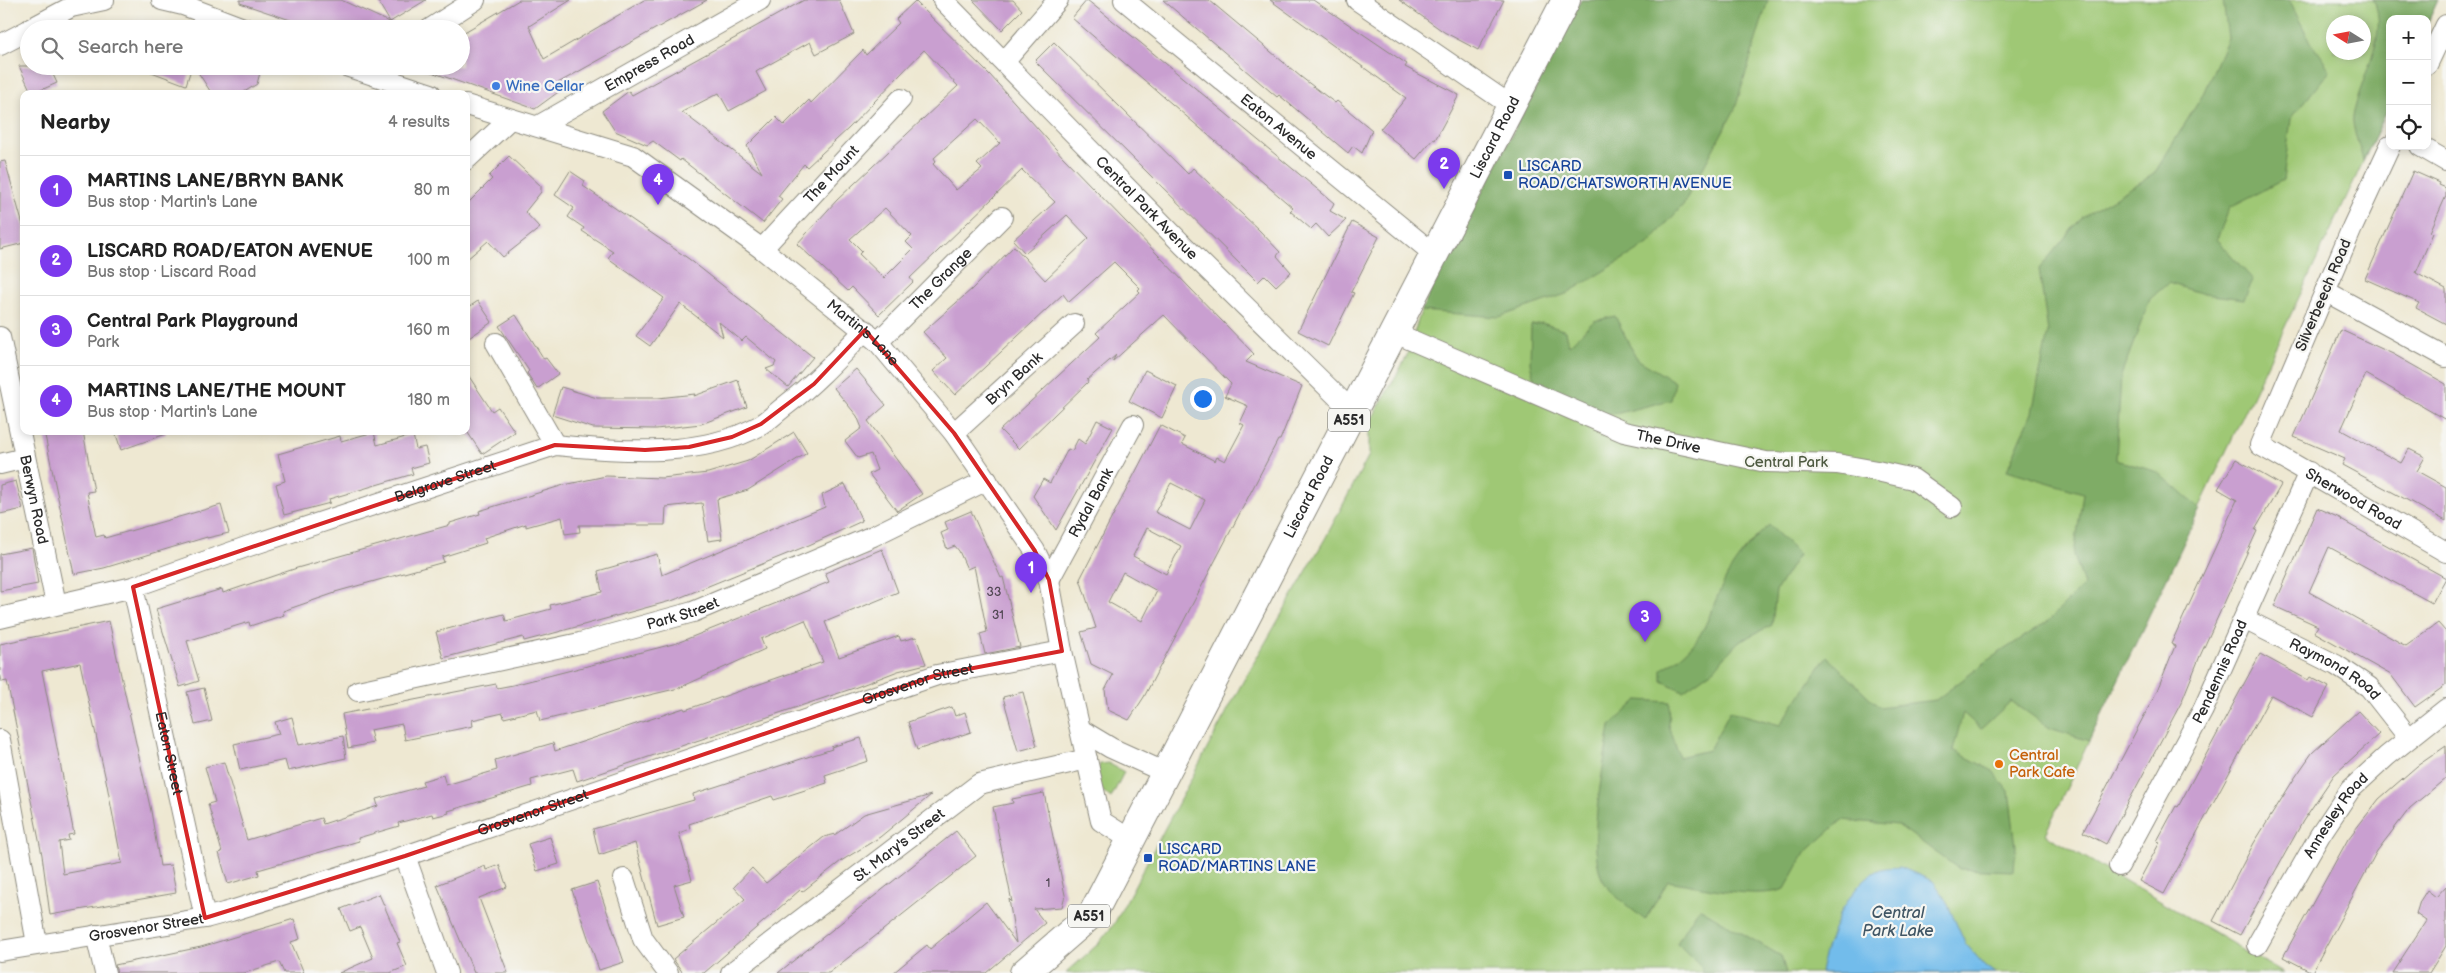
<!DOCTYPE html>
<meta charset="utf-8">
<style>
:root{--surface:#fff;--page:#f6f6f6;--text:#222;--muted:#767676;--line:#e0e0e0;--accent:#7c3aed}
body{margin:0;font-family:"Balsamiq Sans",sans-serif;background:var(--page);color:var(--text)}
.controls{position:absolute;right:15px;top:15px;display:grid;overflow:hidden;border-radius:10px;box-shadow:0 2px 8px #0003}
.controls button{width:45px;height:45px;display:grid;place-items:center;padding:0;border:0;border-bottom:1px solid var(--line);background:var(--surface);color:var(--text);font:25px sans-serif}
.compass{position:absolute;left:2326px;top:15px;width:45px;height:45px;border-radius:50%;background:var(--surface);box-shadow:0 2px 8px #0003;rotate:281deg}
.you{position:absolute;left:1202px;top:398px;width:18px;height:18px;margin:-12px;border:4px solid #fff;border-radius:50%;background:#1a73e8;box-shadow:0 0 0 8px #1a73e833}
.badge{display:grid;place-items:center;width:32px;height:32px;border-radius:50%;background:var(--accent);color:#fff;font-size:16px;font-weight:700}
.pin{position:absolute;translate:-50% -41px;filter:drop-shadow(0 1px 2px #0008)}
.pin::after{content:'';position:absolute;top:26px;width:18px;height:15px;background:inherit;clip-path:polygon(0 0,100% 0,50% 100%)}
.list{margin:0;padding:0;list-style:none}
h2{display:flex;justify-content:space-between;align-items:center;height:65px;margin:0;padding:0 20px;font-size:21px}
h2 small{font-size:16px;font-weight:400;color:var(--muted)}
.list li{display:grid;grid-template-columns:32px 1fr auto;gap:15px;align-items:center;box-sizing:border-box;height:70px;padding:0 20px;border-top:1px solid var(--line)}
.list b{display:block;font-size:19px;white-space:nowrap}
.list p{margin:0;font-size:16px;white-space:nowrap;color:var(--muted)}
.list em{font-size:16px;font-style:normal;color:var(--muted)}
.icon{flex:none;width:28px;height:28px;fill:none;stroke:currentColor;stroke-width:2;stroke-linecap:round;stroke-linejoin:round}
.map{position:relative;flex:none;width:2446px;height:973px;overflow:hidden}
.search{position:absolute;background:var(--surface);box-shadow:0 2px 8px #0003;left:20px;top:20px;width:450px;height:55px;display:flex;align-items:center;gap:12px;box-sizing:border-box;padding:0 18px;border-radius:28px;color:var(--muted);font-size:19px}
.panel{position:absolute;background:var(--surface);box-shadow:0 2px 8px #0003;left:20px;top:90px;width:450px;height:345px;border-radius:10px}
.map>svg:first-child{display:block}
</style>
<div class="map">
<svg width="2446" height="973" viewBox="0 0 2446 973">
<rect width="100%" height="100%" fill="#f6f6f2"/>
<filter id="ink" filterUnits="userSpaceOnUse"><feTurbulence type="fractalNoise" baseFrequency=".02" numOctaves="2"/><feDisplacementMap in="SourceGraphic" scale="10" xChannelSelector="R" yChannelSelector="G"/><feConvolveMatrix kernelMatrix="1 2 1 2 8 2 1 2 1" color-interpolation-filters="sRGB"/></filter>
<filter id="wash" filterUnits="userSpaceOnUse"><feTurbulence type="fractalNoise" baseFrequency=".0096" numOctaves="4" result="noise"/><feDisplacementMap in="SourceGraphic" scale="20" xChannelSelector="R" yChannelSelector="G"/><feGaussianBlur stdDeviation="1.12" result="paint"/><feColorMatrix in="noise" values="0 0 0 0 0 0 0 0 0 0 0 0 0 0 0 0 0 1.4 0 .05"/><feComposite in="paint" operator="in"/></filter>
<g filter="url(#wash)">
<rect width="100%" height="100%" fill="#eee8d2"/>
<!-- green -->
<g fill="#9fc874" stroke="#657a50" fill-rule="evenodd">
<path d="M1581 0H2438L2427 24V19H2390V105L2045 834 2283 973H1066L1098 944 1114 924 1241 685 1326 537 1369 455V424L1406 358 1421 311ZM2334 22H2364V52H2334Z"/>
<path d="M1108 763 1124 772 1111 798C1096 786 1092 782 1100 764Z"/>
</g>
<!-- forest -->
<g fill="#7fac66" stroke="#556c48">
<path d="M1581 0H1768L1735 109 1683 205 1648 244 1566 294 1499 317 1421 311Z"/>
<path d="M2223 0H2289L2311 43 2330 70 2291 119 2283 180 2230 207 2217 239 2253 280 2244 299 2204 294 2168 283 2150 299 2121 376 2116 460 2158 472 2200 509 2089 741 2050 728 2011 701 1981 729 1963 713 1953 750 1993 771 2009 791 2016 846 2014 871 1959 869 1898 825 1842 820 1805 853 1785 889C1757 900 1699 886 1668 881L1645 920C1632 909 1607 892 1601 876 1587 836 1604 768 1610 726L1638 700 1670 702 1669 725 1679 757 1709 750 1730 711 1780 725 1827 656 1879 707 1936 700 1991 658 2047 622 2084 585 2074 555 2083 493 2007 470 2032 413 2048 332 2039 269 2082 217 2154 174 2202 96 2228 38Z"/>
<path d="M2373 0H2438L2427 24V19H2390V105L2363 161C2361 150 2351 126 2353 116 2358 84 2391 30 2373 0Z"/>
<path d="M1615 316 1637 359 1675 382 1671 400 1619 413 1581 418 1538 395 1530 363 1531 325 1542 323 1566 331 1569 345 1594 321Z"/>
<path d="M1769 525 1799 554 1776 591 1772 625 1738 642 1714 669 1683 691 1662 681V669C1708 642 1704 621 1726 578 1736 558 1753 540 1769 525Z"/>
<path d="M1699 908 1781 956 1786 973H1703L1701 967 1677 943Z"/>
</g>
<!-- water -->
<path fill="#72bceb" stroke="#4e748b" d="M1900 867 1933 881 1944 896 1965 943 1985 966 1995 973H1820C1825 943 1849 880 1881 869 1887 867 1894 868 1900 867Z"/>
<g id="blocks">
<!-- building -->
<g fill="#c99fd0" fill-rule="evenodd">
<path d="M240 0H341L405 29H317L240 3Z"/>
<path d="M377 0H426L390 22Z"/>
<path d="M519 0H571L529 26 544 59 644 0H707L558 83 561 90 535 109 423 69V66H461V34Z"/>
<path d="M804 0H839L854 34 816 54 810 42 759 70 756 72 766 91 729 111 719 93 682 112 762 173 747 146 776 117 784 125 809 100 811 103 863 50 866 55 899 23 896 19 915 1 990 75 1063 157 1254 354 1246 362 1302 386 1280 440H1278L1144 697 1129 720 1108 710 1105 690 1113 675 1091 664 1081 632 1096 628 1080 579 1160 425 1185 438 1182 444 1215 461 1217 457 1225 461 1244 425 1240 423 1248 406 1225 396 1231 384 1164 315 1112 362 1116 355 1087 380 1088 382 1019 449 1000 430 1100 337 1096 333 1140 292 1138 290 1140 288 1114 262 1069 302 1063 294 955 395 933 371 947 358 923 332 972 289 1014 246 1045 280 1089 238 1067 215 1025 253 1013 240 1055 202 1022 170 910 278 913 282 879 315 852 287 848 291 797 244 837 200 958 86 924 50 849 128 807 167 804 164 778 196 782 199 763 223 681 159 680 161 653 141 647 145 615 131 602 111 629 91 632 95ZM977 119 1000 143 977 164 982 169 956 190 933 164 936 161 934 158ZM885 208 912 236 906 242 913 249 884 278 859 254 862 251 850 239ZM1171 483 1205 500 1190 530 1155 512ZM1147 528 1181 546 1166 574 1133 556ZM1123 572 1157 591 1142 621 1108 602Z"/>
<path d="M973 0H1013L1022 10 1002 30Z"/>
<path d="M1087 0 1142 44 1334 203 1330 211 1346 220 1328 237 1316 224 1311 229 1290 211 1293 208 1072 18Z"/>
<path d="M1163 0H1209L1301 77 1335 103 1337 101 1372 130 1362 153 1353 146 1348 153 1279 95 1277 97Z"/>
<path d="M1270 0H1313L1407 64 1405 67 1459 95 1435 140 1433 139 1416 159 1380 129 1406 98Z"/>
<path d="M1399 0H1504L1478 50 1444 32Z"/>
<path d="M1054 42 1188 174 1193 168 1259 230 1280 252 1277 256 1291 272 1276 286 1265 275 1258 282 1035 61Z"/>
<path d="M19 66H49L57 83 32 94Z"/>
<path d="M142 66H192L186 85 141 68Z"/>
<path d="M194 66H251L261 69 257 84 241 94H212Z"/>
<path d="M509 156 541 186V192L525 212 540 228 503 257 488 241 466 260V205L492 179 489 176Z"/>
<path d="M5 161 24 229V243L0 249V162Z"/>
<path d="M570 171 585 181 583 186 689 259 813 357 788 387 766 369 774 366 776 362 746 337 742 341 719 322 723 337 680 304 650 346 636 336 664 298 608 258 613 251 582 231 584 228 568 217 574 208 555 195Z"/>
<path d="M2413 171 2440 183 2439 185 2446 188V196L2430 232 2433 233 2416 273 2446 289V324L2416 308 2419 303 2365 279Z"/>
<path d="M1352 222 1379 237 1351 292 1354 293 1328 346 1298 331Z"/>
<path d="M478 301 492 322 466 340V309Z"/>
<path d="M516 315 544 359 546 358 558 374 537 389 527 373 529 371 499 326Z"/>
<path d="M2341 330 2393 354 2446 384V420L2366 374 2341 430 2401 463 2409 449 2425 457 2417 471 2446 487V521L2342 465 2345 459 2294 437Z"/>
<path d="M856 369 886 405 868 421 922 494 897 511 869 474 877 470 871 454 858 458 845 441 862 428 857 416 834 388Z"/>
<path d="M1145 370 1177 386 1162 418 1129 401Z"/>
<path d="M466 372 492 411 498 407 515 432 482 454 466 430Z"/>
<path d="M738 380 747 407 701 424 656 429 593 428 552 415 561 387 597 398H658L695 394 694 396Z"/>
<path d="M1097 420 1113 428 1056 530 1033 496 1043 479 1050 483 1068 449 1072 451 1078 439 1085 444Z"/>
<path d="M44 431H83L94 491 87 492 96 537 104 535 105 538 221 505 229 533 207 538V537L104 568 74 574Z"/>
<path d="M115 431H165L166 434 121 450Z"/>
<path d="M374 432 377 445 413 435 416 449 425 447 429 463 411 468 413 474 329 499 330 503 284 515 276 484 285 481 278 454 340 436 341 441Z"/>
<path d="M794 432 807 453 748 490 717 499 722 539 708 541 702 503 666 507 665 525H579L580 532 565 534 562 517 526 527V524L484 538 486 543 442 557 444 562 335 592V593L283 611 284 615 250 626 249 622 187 641 199 681 180 687 156 609 222 589 223 593 297 568 450 525V523L480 514 479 511 564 485 606 476 662 478 708 473 748 461Z"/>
<path d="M2236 459 2281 485 2255 530 2257 531 2200 656 2181 703 2106 844 2083 832 2156 693 2175 646 2171 644 2237 500 2218 489Z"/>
<path d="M16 481 23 509 0 514V485Z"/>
<path d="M845 484 862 521 809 545 674 600 547 635 524 641 523 637 443 658 436 632 504 614 506 621 551 609 550 605 602 592 598 571 657 554 662 575 825 507 822 495Z"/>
<path d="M2317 508 2342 519 2341 520 2446 578 2432 603 2329 547 2309 592 2406 646 2438 623 2446 632V685L2415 707 2391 675 2314 632 2318 626 2274 606Z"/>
<path d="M971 511 1001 578 1003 577 1020 647 985 654 980 634 987 632 974 566 967 569 959 551 955 546 947 549 941 533 948 530 945 522Z"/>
<path d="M32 548 38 584 0 591V554Z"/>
<path d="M882 549 898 592 825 622 839 657 899 636 901 641 916 637 926 664 898 671 854 688 577 781 573 769 531 780 532 786 448 811 449 813 433 817 432 814 398 823 399 826 358 838 359 841 258 870 259 875 228 884 219 853 222 852 208 804 215 802 205 767 224 762 247 840 321 818 323 824 378 806 376 799 424 786 422 781 443 775 446 785 497 770 495 760 553 743 555 751 684 708 685 710 823 662 805 620 761 639 765 649 679 688 540 721 537 710 504 718 503 713 472 720 473 726 405 740 402 724 370 730 373 743 348 748 342 714 496 684 497 688 513 685 677 643 829 582 825 573Z"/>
<path d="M109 621 151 811 160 866 171 865 176 893 50 915 42 855 7 681 2 682 0 672V644ZM80 663 106 780 122 863 63 874 59 842 69 840 68 835 74 834 42 671Z"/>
<path d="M2260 654 2308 680 2310 677 2329 687 2313 717 2271 695 2164 894 2139 881 2160 842 2157 841 2176 806 2178 807Z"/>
<path d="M204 688 212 721 195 725 187 692Z"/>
<path d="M1023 692 1037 746 1018 751 1003 697Z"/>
<path d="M952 707 955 716 965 712 971 732 917 750 908 722Z"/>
<path d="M2358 711 2379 734 2334 775 2303 821 2240 935 2213 921 2254 843 2294 779 2312 753Z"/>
<path d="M292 717 299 745 343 736 346 758 288 771 285 760 240 770 234 744 279 734 275 722Z"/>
<path d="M861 738 868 761 825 775 827 783 774 800 772 796 689 824 690 829 679 833 692 880 674 885 684 917 657 925 635 843 599 855 593 829 694 800 693 794 832 749 831 747Z"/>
<path d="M2446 746V778L2410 808 2377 851 2312 972 2283 957 2348 839 2369 812 2379 799 2417 766Z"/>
<path d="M1044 793 1065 895 1062 907 1034 909 1045 923 986 973H893L927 945 930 949 986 902 1016 943 1009 899 1012 902 993 807 1013 803 1012 799Z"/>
<path d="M931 795 880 837 841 861 802 892 800 890 704 973H683L673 959 745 899 734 887 752 868 766 883 824 837 836 834 864 814Z"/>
<path d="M956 831 976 856 829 973H778Z"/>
<path d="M550 837 559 864 537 871 528 844Z"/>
<path d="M499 865 507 887 479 898 508 973H474L437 885 485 866 486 870Z"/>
<path d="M597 882 624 962 599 970 572 890Z"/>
<path d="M2446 886V946L2429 973H2392L2426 921 2416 914 2420 901 2427 890 2436 897Z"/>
<path d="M379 894 400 942 397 943 407 966 390 973H339L373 958 360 927 350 931 341 909Z"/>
<path d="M294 919 300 939 291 942 304 973H284L279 962 244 973H117L115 965 201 947Z"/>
</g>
</g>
</g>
<g filter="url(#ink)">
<use href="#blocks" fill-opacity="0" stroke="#8c8a7e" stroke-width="1"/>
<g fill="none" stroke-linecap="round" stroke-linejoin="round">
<defs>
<g id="minor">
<path d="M162 0 183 5 246 29"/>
<path id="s1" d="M943 0 1184 246 1353 412"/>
<path id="s2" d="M1124 0 1434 254"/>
<path d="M1357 0 1510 105"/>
<path d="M30 29 71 7 104 0"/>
<path d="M430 29 475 0"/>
<path d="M0 45 29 30"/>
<path d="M1005 61 1058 0"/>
<path d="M2427 65 2446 25"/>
<path d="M346 66 431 94"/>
<path id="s3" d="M466 105 633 156 762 249 878 342 954 433 1035 551 1049 580 1062 651 1101 821 1131 840"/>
<path id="s4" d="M538 126 760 0"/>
<path id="s5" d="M2390 146 2352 228 2260 445 2446 552"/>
<path d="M2420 146 2446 161"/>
<path d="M466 160 510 119"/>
<path id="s6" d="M762 249 901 99"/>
<path d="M2325 291 2446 357"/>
<path id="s7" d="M1395 333 1624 432 1766 462 1837 464 1877 471 1913 479 1952 507"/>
<path id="s8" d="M0 337 56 604"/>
<path id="s9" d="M878 342 1002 217"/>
<path d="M496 343 555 445"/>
<path id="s10" d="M954 433 1074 324"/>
<path d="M0 464 25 458"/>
<path id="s11" d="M1049 580 1133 425"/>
<path id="s12" d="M133 587 205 918"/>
<path id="s13" d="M0 618 133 587 249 546 555 445C621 451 700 459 761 425 769 420 777 412 785 406 815 383 839 357 865 330"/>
<path id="s14" d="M2244 619 2336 665 2369 687 2409 738"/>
<path id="s15" d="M358 691 580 643 693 612 873 536 987 480"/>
<path d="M1081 730 1111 748 1164 772"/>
<path d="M0 740 37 944"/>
<path d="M405 856 447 973"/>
<path id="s16" d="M2119 866 2203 710 2309 472"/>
<path d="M624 879 643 939 668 973"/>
<path d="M96 935 105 973"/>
<path id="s17" d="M2257 945 2320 835 2350 790 2387 756 2446 709"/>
<path id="s18" d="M0 951 205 918 231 911 405 856 937 675 1062 651"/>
<path id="s19" d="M731 973 979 784 1087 759"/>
</g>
<g id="primary">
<path id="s20" d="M1024 973 1093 913 1566 0"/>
</g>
</defs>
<!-- minor casing -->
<use href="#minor" stroke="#8c8a7e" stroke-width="22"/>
<!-- primary casing -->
<use href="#primary" stroke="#8c8a7e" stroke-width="30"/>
<!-- minor -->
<use href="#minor" stroke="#fff" stroke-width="20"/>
<!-- primary -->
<use href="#primary" stroke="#fff" stroke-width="28"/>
</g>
</g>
<!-- marked area -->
<path fill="none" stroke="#d62828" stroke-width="4" stroke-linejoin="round" d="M865 330 954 433 1035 551 1049 580 1062 651 937 675 405 856 205 918 133 587 555 445 645 450 689 447 732 437 761 424 814 384Z"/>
<!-- markers -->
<circle fill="#3f7fe0" stroke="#f6f6f2" stroke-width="2" cx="496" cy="86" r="5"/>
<g fill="#1a4fb4" stroke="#f6f6f2" stroke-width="2">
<rect x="1503" y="170" width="10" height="10" rx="2.5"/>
<rect x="1143" y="853" width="10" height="10" rx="2.5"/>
</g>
<circle fill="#e8710a" stroke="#f6f6f2" stroke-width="2" cx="1999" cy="764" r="5"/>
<g text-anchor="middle" stroke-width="4.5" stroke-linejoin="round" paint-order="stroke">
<!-- number labels -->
<g font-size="12" fill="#524854">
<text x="994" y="596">33</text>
<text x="998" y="619">31</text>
<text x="1048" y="887">1</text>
</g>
<!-- shield labels -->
<g fill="#f6f6f2" stroke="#686867" stroke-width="1">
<rect x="1328" y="408.5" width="42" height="23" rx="4"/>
<rect x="1068" y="904.5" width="42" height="23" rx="4"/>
</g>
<g font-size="14" font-weight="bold" fill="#2b2b2b">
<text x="1349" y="425">A551</text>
<text x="1089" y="921">A551</text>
</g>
<!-- street labels -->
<g font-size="15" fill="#2b2b2b" stroke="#f6f6f2">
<text dy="5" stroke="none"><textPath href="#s4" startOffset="128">Empress Road</textPath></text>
<text dy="5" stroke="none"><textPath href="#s2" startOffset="200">Eaton Avenue</textPath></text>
<text dy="5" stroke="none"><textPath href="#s20" startOffset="965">Liscard Road</textPath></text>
<text dy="5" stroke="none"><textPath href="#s6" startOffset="102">The Mount</textPath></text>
<text dy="5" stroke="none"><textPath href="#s1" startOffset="291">Central Park Avenue</textPath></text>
<text dy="5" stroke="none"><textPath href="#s9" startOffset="89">The Grange</textPath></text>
<text transform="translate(2323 295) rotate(-67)" y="5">Silverbeech Road</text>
<text dy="5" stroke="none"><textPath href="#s3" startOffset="465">Martin's Lane</textPath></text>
<text dy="5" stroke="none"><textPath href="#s10" startOffset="81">Bryn Bank</textPath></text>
<text dy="5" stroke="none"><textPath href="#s7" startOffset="295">The Drive</textPath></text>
<text dy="5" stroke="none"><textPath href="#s13" startOffset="466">Belgrave Street</textPath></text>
<text dy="5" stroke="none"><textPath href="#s20" startOffset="560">Liscard Road</textPath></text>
<text dy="5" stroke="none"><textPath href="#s5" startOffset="434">Sherwood Road</textPath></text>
<text dy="5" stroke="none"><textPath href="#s8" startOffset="166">Berwyn Road</textPath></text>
<text dy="5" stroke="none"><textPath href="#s11" startOffset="88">Rydal Bank</textPath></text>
<text dy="5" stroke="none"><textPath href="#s15" startOffset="334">Park Street</textPath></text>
<text dy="5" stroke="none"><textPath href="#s14" startOffset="104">Raymond Road</textPath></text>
<text dy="5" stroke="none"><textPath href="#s16" startOffset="219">Pendennis Road</textPath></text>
<text dy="5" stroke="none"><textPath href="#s18" startOffset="958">Grosvenor Street</textPath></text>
<text dy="5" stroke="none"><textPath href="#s12" startOffset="170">Eaton Street</textPath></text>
<text dy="5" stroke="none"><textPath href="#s18" startOffset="552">Grosvenor Street</textPath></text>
<text dy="5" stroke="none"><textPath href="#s17" startOffset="152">Annesley Road</textPath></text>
<text dy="5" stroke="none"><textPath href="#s19" startOffset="211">St. Mary's Street</textPath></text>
<text dy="5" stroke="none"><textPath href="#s18" startOffset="148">Grosvenor Street</textPath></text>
</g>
<!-- shop labels -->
<g font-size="15" fill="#366cbe" stroke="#f6f6f2" text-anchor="start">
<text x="506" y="91">Wine Cellar</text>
</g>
<!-- transit labels -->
<g font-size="15" fill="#164399" stroke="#f6f6f2" text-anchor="start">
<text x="1518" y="171">LISCARD<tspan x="1518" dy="17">ROAD/CHATSWORTH AVENUE</tspan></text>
<text x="1158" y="854">LISCARD<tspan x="1158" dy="17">ROAD/MARTINS LANE</tspan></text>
</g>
<!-- park labels -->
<g font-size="15" fill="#4e5a41" stroke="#f6f6f2">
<text x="1786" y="467">Central Park</text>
</g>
<!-- food labels -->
<g font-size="15" fill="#c56008" stroke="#f6f6f2" text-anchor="start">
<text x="2009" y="760">Central<tspan x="2009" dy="17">Park Cafe</tspan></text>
</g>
<!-- water labels -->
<g font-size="16" font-style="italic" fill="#405665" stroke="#f6f6f2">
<text x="1898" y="918">Central<tspan x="1898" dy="18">Park Lake</tspan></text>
</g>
</g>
</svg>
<div class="controls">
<button>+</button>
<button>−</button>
<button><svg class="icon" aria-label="locate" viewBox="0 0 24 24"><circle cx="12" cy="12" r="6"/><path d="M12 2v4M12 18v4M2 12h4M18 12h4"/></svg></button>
</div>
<svg class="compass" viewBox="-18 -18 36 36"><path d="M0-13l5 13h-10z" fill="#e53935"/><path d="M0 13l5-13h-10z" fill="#767676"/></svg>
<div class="you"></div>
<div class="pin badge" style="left:1031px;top:593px">1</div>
<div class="pin badge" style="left:1444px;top:189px">2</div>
<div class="pin badge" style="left:1645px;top:642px">3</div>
<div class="pin badge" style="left:658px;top:205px">4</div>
<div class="search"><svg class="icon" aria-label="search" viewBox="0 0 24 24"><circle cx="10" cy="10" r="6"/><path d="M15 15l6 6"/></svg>Search here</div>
<section class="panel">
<h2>Nearby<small>4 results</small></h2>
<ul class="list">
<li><span class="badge">1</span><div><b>MARTINS LANE/BRYN BANK</b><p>Bus stop · Martin's Lane</p></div><em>80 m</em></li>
<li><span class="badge">2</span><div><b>LISCARD ROAD/EATON AVENUE</b><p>Bus stop · Liscard Road</p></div><em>100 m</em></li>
<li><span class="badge">3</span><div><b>Central Park Playground</b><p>Park</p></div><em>160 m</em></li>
<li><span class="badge">4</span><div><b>MARTINS LANE/THE MOUNT</b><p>Bus stop · Martin's Lane</p></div><em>180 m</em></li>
</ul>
</section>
</div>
